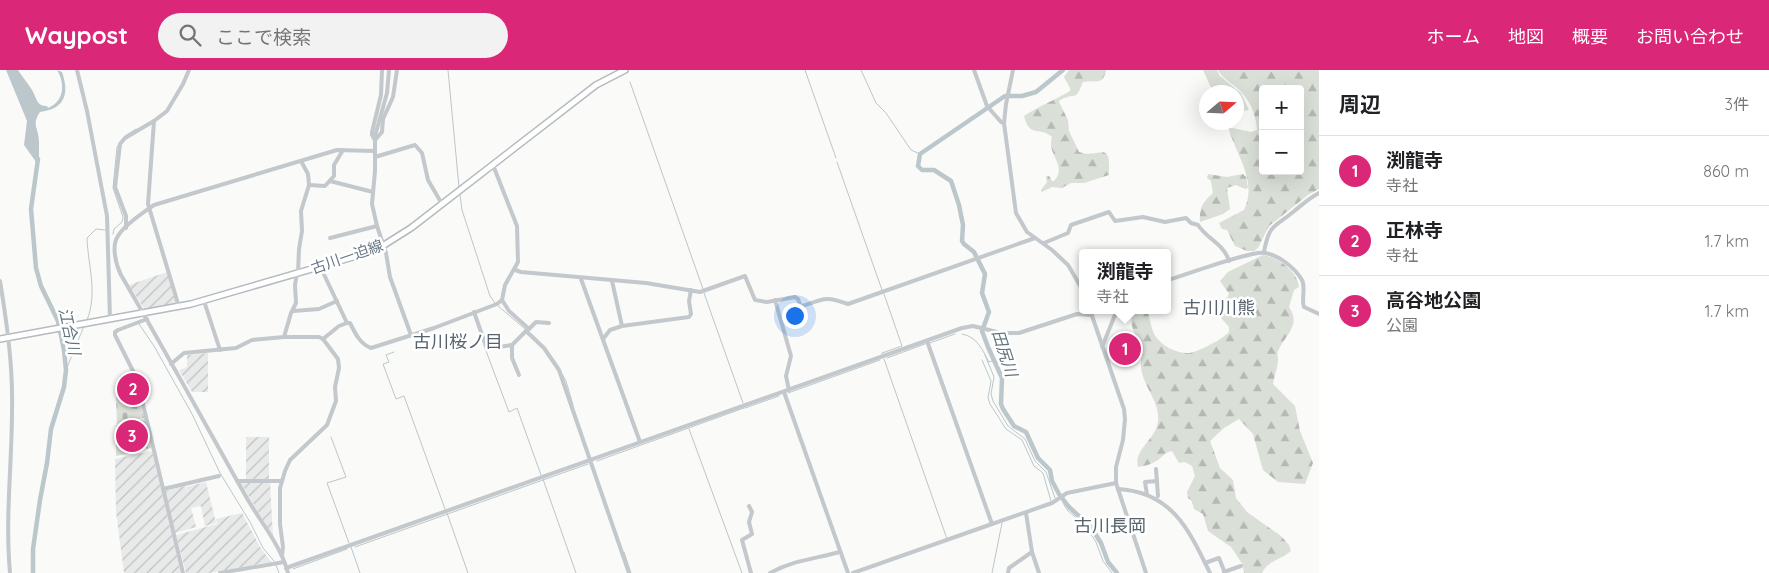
<!DOCTYPE html>
<html lang="ja">
<meta charset="utf-8">
<style>
:root{--surface:#fff;--page:#f2f2f2;--text:#202124;--muted:#757577;--line:#e0e0e0;--accent:#db2777}
body{margin:0;font-family:Quicksand,"Noto Sans JP",sans-serif;background:var(--page);color:var(--text)}
.controls{position:absolute;right:15px;top:15px;display:grid;overflow:hidden;border-radius:5px;box-shadow:0 5px 20px #0002}
.controls button{width:45px;height:45px;display:grid;place-items:center;padding:0;border:0;border-bottom:1px solid var(--line);background:var(--surface);color:var(--text);font:25px sans-serif}
.compass{position:absolute;left:1199px;top:15px;width:45px;height:45px;border-radius:50%;background:var(--surface);box-shadow:0 5px 20px #0002;rotate:71deg}
.you{position:absolute;left:794px;top:245px;width:18px;height:18px;margin:-12px;border:4px solid #fff;border-radius:50%;background:#1a73e8;box-shadow:0 0 0 8px #1a73e833}
.badge{display:grid;place-items:center;width:32px;height:32px;border-radius:50%;background:var(--accent);color:#fff;font-size:16px;font-weight:700}
.pin{position:absolute;translate:-50% -50%;border:2px solid #fff;box-shadow:0 1px 5px #0006}
.popup{position:absolute;left:1079px;top:179px;width:92px;height:65px;box-sizing:border-box;display:grid;place-content:center;border-radius:5px;background:var(--surface);filter:drop-shadow(0 1px 4px #0005);font-size:16px;white-space:nowrap;color:var(--muted)}
.popup b{font-size:19px;color:var(--text)}
.popup::after{content:'';position:absolute;left:50%;top:100%;margin-left:-10px;border:10px solid transparent;border-top-color:var(--surface)}
.list{margin:0;padding:0;list-style:none}
h2{display:flex;justify-content:space-between;align-items:center;height:65px;margin:0;padding:0 20px;font-size:21px}
h2 small{font-size:16px;font-weight:400;color:var(--muted)}
.list li{display:grid;grid-template-columns:32px 1fr auto;gap:15px;align-items:center;box-sizing:border-box;height:70px;padding:0 20px;border-top:1px solid var(--line)}
.list b{display:block;font-size:19px;white-space:nowrap}
.list p{margin:0;font-size:16px;white-space:nowrap;color:var(--muted)}
.list em{font-size:16px;font-style:normal;color:var(--muted)}
.icon{flex:none;width:28px;height:28px;fill:none;stroke:currentColor;stroke-width:2;stroke-linecap:round;stroke-linejoin:round}
.map{position:relative;flex:none;width:1319px;height:503px;overflow:hidden}
header{display:flex;align-items:center;gap:30px;box-sizing:border-box;height:70px;padding:0 25px;background:var(--accent);color:#fff}
header strong{font-size:24px}
nav{display:flex;gap:28px;margin-inline-start:auto;font-size:18px}
.search{width:350px;height:45px;background:var(--page);display:flex;align-items:center;gap:12px;box-sizing:border-box;padding:0 18px;border-radius:28px;color:var(--muted);font-size:19px}
main{display:flex}
aside{flex:1;background:var(--surface)}
.map>svg:first-child{display:block}
</style>
<header>
<strong>Waypost</strong>
<div class="search"><svg class="icon" aria-label="search" viewBox="0 0 24 24"><circle cx="10" cy="10" r="6"/><path d="M15 15l6 6"/></svg>ここで検索</div>
<nav><a>ホーム</a><a>地図</a><a>概要</a><a>お問い合わせ</a></nav>
</header>
<main>
<div class="map">
<svg width="1319" height="503" viewBox="0 0 1319 503">
<defs>
<pattern id="industrial-furrows" width="10" height="10" patternUnits="userSpaceOnUse" patternTransform="scale(1.25)"><rect width="10" height="10" fill="#e8e9e9"/><path d="M-1 1l2-2M0 10L10 0M9 11l2-2" fill="none" stroke="#c0c1c2"/></pattern>
<pattern id="forest-firs" width="22" height="20" patternUnits="userSpaceOnUse" patternTransform="scale(1.25)"><rect width="22" height="20" fill="#dadfd7"/><path d="M5 1l3.5 6h-7zM16 11l3.5 6h-7z" fill="#b4b9b4"/></pattern>
<pattern id="cemetery-stones" width="16" height="16" patternUnits="userSpaceOnUse" patternTransform="scale(1.25)"><rect width="16" height="16" fill="#dadfd7"/><path d="M2 7V4a2 2 0 0 1 4 0v3zM10 15v-3a2 2 0 0 1 4 0v3z" fill="#b4b9b4"/></pattern>
<pattern id="park-crowns" width="20" height="18" patternUnits="userSpaceOnUse" patternTransform="scale(1.25)"><rect width="20" height="18" fill="#dadfd7"/><path d="M2 6a3 3 0 1 1 6 0M12 15a3 3 0 1 1 6 0" fill="none" stroke="#b4b9b4"/></pattern>
</defs>
<rect width="100%" height="100%" fill="#fafaf8"/>
<!-- industrial -->
<g fill="url(#industrial-furrows)">
<path d="M167 202 176 234 145 240 129 215Z"/>
<path d="M208 283V322H192L179 300 187 297V285Z"/>
<path d="M246 367H269V409L246 410Z"/>
<path d="M152 381 181 503H124L116 442 115 389Z"/>
<path d="M206 412 216 453 205 456 201 436 191 438 196 457 175 463 165 421 185 416 188 426 186 417Z"/>
<path d="M270 412 273 467 241 413Z"/>
<path d="M242 443 260 477 271 492 210 503H186L176 465 217 454 216 449Z"/>
</g>
<!-- grass -->
<path fill="#dadfd7" d="M1203 0H1217L1220 6 1241 23 1249 40 1237 42 1236 22H1213Z"/>
<!-- forest -->
<g fill="url(#forest-firs)" fill-rule="evenodd">
<path d="M1069 0H1106C1103 17 1095 9 1083 12 1074 33 1078 21 1060 30L1059 32 1068 50 1069 61 1079 82C1099 90 1111 67 1109 105L1084 113H1071L1062 118 1052 117 1042 122 1041 120 1047 112 1046 106H1049L1052 111H1054C1068 96 1046 84 1052 67 1038 55 1030 69 1024 46 1039 36 1055 30 1070 21V18L1064 7Z"/>
<path d="M1218 0H1319V119L1308 125 1269 156 1258 178 1254 181H1247L1235 176 1227 160 1222 159 1219 153 1244 140C1258 111 1236 85 1228 57L1251 62 1257 60C1256 43 1249 28 1236 17 1229 12 1222 7 1218 0ZM1263 19H1300V101H1263Z"/>
<path d="M1208 104 1227 107 1243 104 1246 107 1248 118 1245 119 1236 115 1227 118 1230 139 1223 144 1200 152C1199 137 1203 132 1213 123L1211 111 1207 108Z"/>
<path d="M1263 185C1277 187 1298 201 1299 217L1294 220 1289 237C1301 255 1287 263 1279 279 1276 283 1278 286 1278 290 1278 298 1274 306 1273 314L1295 336 1300 361 1313 393 1305 414 1278 412 1263 400 1253 364 1239 349 1224 358 1210 371 1220 398 1233 410 1236 428 1247 442 1281 466 1289 475 1291 481C1281 490 1268 490 1262 503H1244L1243 495 1231 477 1208 461 1203 444 1194 439 1192 431 1188 428 1187 422 1195 406 1192 396 1185 392 1179 393 1172 381C1165 382 1163 386 1158 390 1152 394 1145 396 1138 397 1133 380 1156 369 1158 352 1161 326 1133 310 1143 281 1138 269 1125 251 1135 240H1147C1150 248 1151 260 1156 267 1162 276 1176 283 1187 283 1195 284 1223 269 1229 262V257L1213 239V233L1218 228H1227L1229 224 1220 211 1228 202Z"/>
</g>
<!-- cemetery -->
<path fill="url(#cemetery-stones)" d="M130 321 132 325 138 323 144 348 117 354 116 325Z"/>
<!-- park -->
<path fill="url(#park-crowns)" d="M145 349 151 378 116 386V355Z"/>
<!-- water -->
<path fill="#bbc7cb" d="M6 0H18C22 7 28 13 32 20 37 28 36 36 47 36L48 38C65 31 65 13 57 0L62 2C70 25 64 39 40 42 31 55 39 58 39 72 39 80 39 88 39 96L24 75 27 51Z"/>
<g fill="none" stroke-linecap="round" stroke-linejoin="round">
<!-- stream -->
<g stroke="#bbc7cb" stroke-width="1">
<path d="M448 0 459 117"/>
<path d="M805 0 836 88"/>
<path d="M861 0 876 33 886 43 911 80 920 84"/>
<path d="M1061 0 1062 1"/>
<path d="M630 12 703 219"/>
<path d="M837 92 882 220"/>
<path d="M460 125 462 140 490 226 495 233"/>
<path d="M113 164 114 159 122 152 123 147 113 118 117 77 125 66 136 59"/>
<path d="M704 223 743 333"/>
<path d="M498 236 525 259"/>
<path d="M87 250C98 223 88 196 87 168L96 159 105 160"/>
<path d="M139 254 154 276 192 344 220 403 250 452 263 478 274 491"/>
<path d="M530 263 537 269"/>
<path d="M962 264C978 267 982 280 989 292L995 290"/>
<path d="M930 273 955 264"/>
<path d="M486 281 509 342 517 338 541 405"/>
<path d="M394 282 386 285 389 292 383 294 396 329 404 326 445 439"/>
<path d="M882 284V283L902 276 884 224"/>
<path d="M985 285 994 307 991 324 993 331 1008 356 1025 369 1035 391 1046 402 1055 428"/>
<path d="M887 288 925 274"/>
<path d="M884 289 947 469"/>
<path d="M982 290 991 311 988 328 990 334 1006 359 1022 370 1034 396 1043 403 1051 431"/>
<path d="M66 300 84 256"/>
<path d="M561 302 566 311 573 335"/>
<path d="M788 323 880 290"/>
<path d="M745 338 779 326"/>
<path d="M689 359 742 503"/>
<path d="M331 367 346 407 327 413 349 473"/>
<path d="M597 391 744 338"/>
<path d="M543 409 576 503"/>
<path d="M1063 433 1068 441 1085 455 1096 472 1103 491 1112 503"/>
<path d="M447 443 468 503"/>
<path d="M351 477 360 503"/>
<path d="M355 477 588 394"/>
<path d="M624 482 631 503"/>
<path d="M276 495 279 503"/>
<path d="M293 499 347 479"/>
<path d="M992 503 1002 453"/>
</g>
<!-- river -->
<g stroke="#bbc7cb" stroke-width="4.5">
<path d="M1063 0 1036 22 1022 26H1005L920 84 918 96 922 100H934L951 111 959 135 963 155 962 171 964 174 974 182 985 204 982 223 989 242 982 261 988 277 1002 308 1001 334 1003 339 1014 356 1026 362 1038 388 1050 400 1052 411 1059 424 1069 437 1091 457 1101 473 1108 492 1117 503"/>
<path d="M33 503V479L40 430 47 393 51 359 64 317 66 300 64 280 58 251 41 216 36 198 31 139 38 89"/>
</g>
<defs>
<path id="major" d="M0 269 191 234 353 187 384 175 411 158 596 15 625 0"/>
</defs>
<!-- major casing -->
<use href="#major" stroke="#b5babe" stroke-width="8"/>
<!-- minor -->
<g stroke="#c3c8cc" stroke-width="4">
<path d="M77 0 87 41 107 146 110 249"/>
<path d="M382 0 381 25 372 62V65L375 70 382 62 383 49 393 27 397 0"/>
<path d="M389 0 387 23 375 66V101L372 134 377 156 386 183 390 207 411 265"/>
<path d="M974 0 987 36 1001 52 1004 53"/>
<path d="M1013 0 1006 34 1004 53 1016 143 1027 162 1052 180 1068 195 1082 219"/>
<path d="M154 51 148 134 179 237"/>
<path d="M375 87 415 75 422 83 428 110 442 134"/>
<path d="M493 95 517 156 518 192 505 215 502 230 509 241 529 259 526 261 544 278 559 300 629 503"/>
<path d="M330 111 373 122"/>
<path d="M309 115 325 116 334 106V95L343 80"/>
<path d="M126 158V146L115 117 120 74 125 68 154 51 167 41 183 14 189 0"/>
<path d="M330 168 377 156"/>
<path d="M1044 173 1068 163 1071 155 1109 142 1115 151 1143 147 1165 152 1186 148 1191 153 1198 155C1207 169 1224 174 1229 191"/>
<path d="M1264 182C1269 154 1274 158 1293 142 1302 135 1309 128 1319 123"/>
<path d="M320 196 347 253H350C355 263 360 274 371 278L434 258 497 234 502 230"/>
<path d="M515 200 521 202 646 213 700 222 745 206 755 230 767 232 795 227 798 229 800 235 803 236C825 228 826 226 848 234L1035 168"/>
<path d="M298 203 299 179 302 161 301 141 309 115 308 104 301 91"/>
<path d="M581 209 640 372"/>
<path d="M1168 210C1185 205 1252 180 1265 183 1279 185 1295 198 1302 210 1306 218 1301 229 1304 237L1319 244"/>
<path d="M0 211C7 254 13 296 12 340 12 394 5 448 10 503"/>
<path d="M612 211 622 256"/>
<path d="M775 230 791 286 786 306 789 320"/>
<path d="M204 231 220 280"/>
<path d="M1090 240 1124 339 1125 349 1123 370 1116 397V413L1146 503"/>
<path d="M293 241 319 239 337 231"/>
<path d="M474 242 487 279 512 275"/>
<path d="M147 249 118 260 115 262V265L137 309 183 503"/>
<path d="M529 259 536 252 549 253"/>
<path d="M284 267 291 243 296 233 295 215 297 203"/>
<path d="M323 269 339 256 347 253"/>
<path d="M603 269 610 260 622 256 689 247 691 244 689 231 691 220"/>
<path d="M927 271 992 454 1052 433 1067 423 1116 413"/>
<path d="M1102 277 1117 240"/>
<path d="M171 294 184 283 236 278 252 270 284 267H319L323 269 338 289 339 298 335 317 336 331 327 355 290 390 285 401 280 418V454L283 477 282 485"/>
<path d="M519 305 512 288V275L526 261"/>
<path d="M784 322 848 503"/>
<path d="M1156 399 1158 426"/>
<path d="M237 411H282"/>
<path d="M163 419 219 406"/>
<path d="M1118 419C1172 422 1189 460 1210 503"/>
<path d="M1147 425 1145 412 1157 411"/>
<path d="M749 436 752 442 749 452 752 464 742 470 751 503"/>
<path d="M1026 443 1032 482 1039 503"/>
<path d="M1205 493 1219 488 1225 503"/>
<path d="M286 498 962 258 973 256 1001 263H1019L1077 244 1092 245"/>
<path d="M1224 502 1241 496"/>
<path d="M220 503 284 492"/>
<path d="M288 503C281 475 258 449 244 423 203 350 163 277 121 205 116 195 111 176 118 166 124 155 144 142 154 135L337 80 375 81"/>
<path d="M770 503C794 490 814 489 840 482"/>
<path d="M853 503 992 454"/>
<path d="M1008 503 1009 498 1032 482"/>
</g>
<!-- major -->
<use href="#major" stroke="#fff" stroke-width="5"/>
</g>
<g text-anchor="middle" stroke-width="5" stroke-linejoin="round" paint-order="stroke">
<!-- street labels -->
<g font-size="15" fill="#657683" stroke="#fff">
<text transform="translate(347 187) rotate(-19)" y="5">古川一迫線</text>
</g>
<!-- water labels -->
<g font-size="16" font-style="italic" fill="#60757c" stroke="#fff">
<text transform="translate(70 261) rotate(77)" y="6">江合川</text>
<text transform="translate(1005 283) rotate(72)" y="6">田尻川</text>
</g>
<!-- quarter labels -->
<g font-size="18" fill="#57646e" stroke="#fff">
<text x="1219" y="244">古川川熊</text>
<text x="458" y="278">古川桜ノ目</text>
<text x="1110" y="462">古川長岡</text>
</g>
</g>
</svg>
<div class="controls">
<button>+</button>
<button>−</button>
</div>
<svg class="compass" viewBox="-18 -18 36 36"><path d="M0-13l5 13h-10z" fill="#e53935"/><path d="M0 13l5-13h-10z" fill="#757577"/></svg>
<div class="you"></div>
<div class="pin badge" style="left:1125px;top:279px">1</div>
<div class="popup"><b>渕龍寺</b>寺社</div>
<div class="pin badge" style="left:133px;top:319px">2</div>
<div class="pin badge" style="left:132px;top:366px">3</div>
</div>
<aside>
<h2>周辺<small>3件</small></h2>
<ul class="list">
<li><span class="badge">1</span><div><b>渕龍寺</b><p>寺社</p></div><em>860 m</em></li>
<li><span class="badge">2</span><div><b>正林寺</b><p>寺社</p></div><em>1.7 km</em></li>
<li><span class="badge">3</span><div><b>高谷地公園</b><p>公園</p></div><em>1.7 km</em></li>
</ul>
</aside>
</main>
